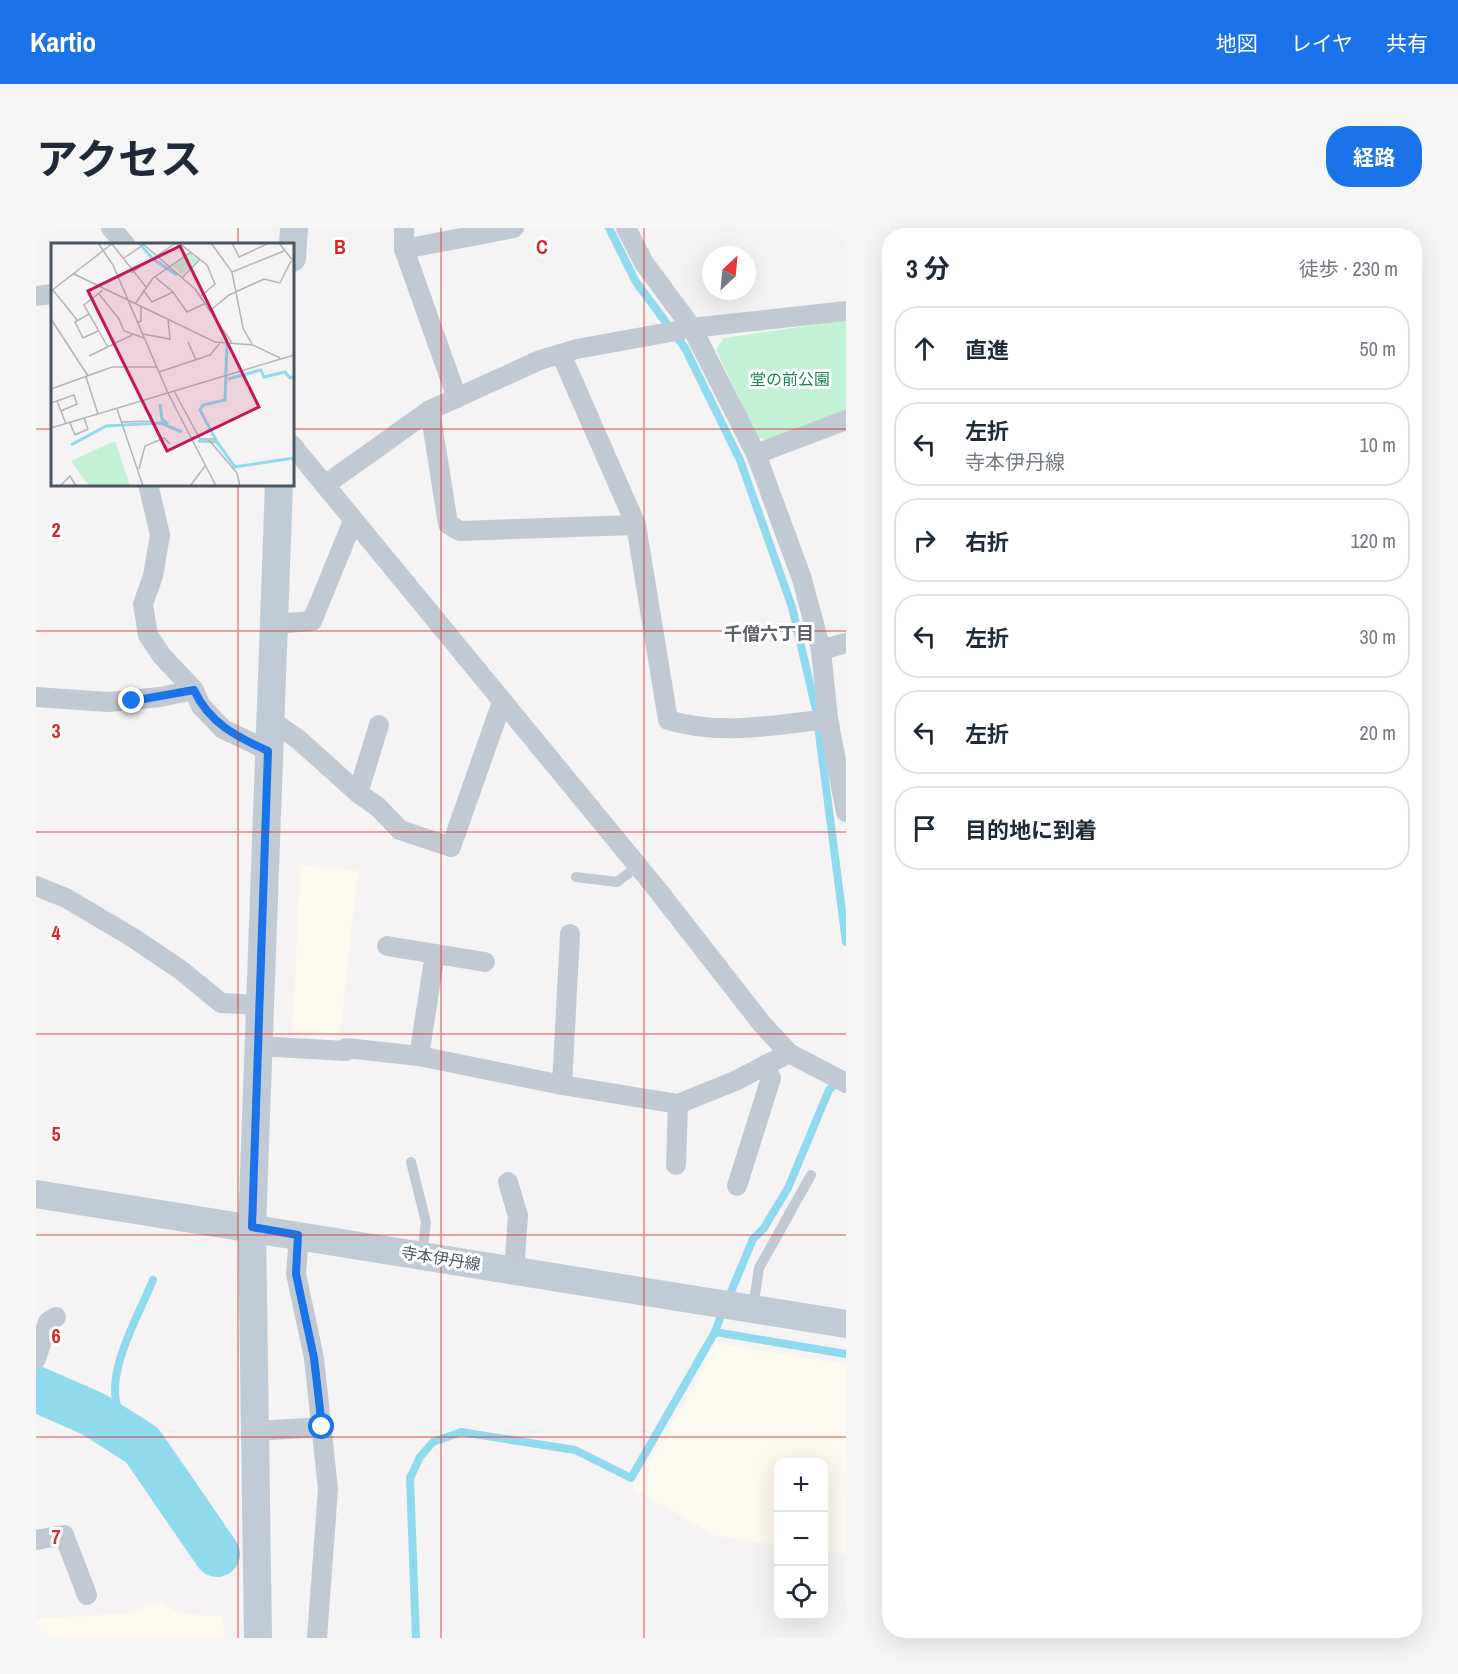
<!DOCTYPE html>
<html lang="ja">
<meta charset="utf-8">
<style>
:root{--surface:#fff;--page:#f6f6f7;--text:#1f2937;--muted:#747a83;--line:#e0e1e3;--accent:#1a73e8}
body{margin:0;font-family:"Archivo Narrow","Noto Sans JP",sans-serif;background:var(--page);color:var(--text)}
.controls{position:absolute;right:18px;bottom:18px;display:grid;overflow:hidden;border-radius:12px;box-shadow:0 6px 24px #0002}
.controls button{width:54px;height:54px;display:grid;place-items:center;padding:0;border:0;border-bottom:2px solid var(--line);background:var(--surface);color:var(--text);font:30px sans-serif}
.compass{position:absolute;left:666px;top:18px;width:54px;height:54px;border-radius:50%;background:var(--surface);box-shadow:0 6px 24px #0002;rotate:26deg}
.stop{position:absolute;width:18px;height:18px;margin:-14px;border:4px solid #1a73e8;border-radius:50%;background:#fff}
.stop.end{background:#1a73e8;border-color:#fff;box-shadow:0 2px 6px #0008}
.list{margin:0;padding:0;list-style:none}
h2{display:flex;justify-content:space-between;align-items:center;height:78px;margin:0;padding:0 24px;font-size:26px}
h2 small{font-size:20px;font-weight:400;color:var(--muted)}
.list li{display:grid;grid-template-columns:39px 1fr auto;gap:18px;align-items:center;box-sizing:border-box;height:84px;margin:0 12px 12px;padding:0 12px;border:2px solid var(--line);border-radius:24px}
.list b{display:block;font-size:22px;white-space:nowrap}
.list p{margin:0;font-size:20px;white-space:nowrap;color:var(--muted)}
.list em{font-size:20px;font-style:normal;color:var(--muted)}
.icon{flex:none;width:33px;height:33px;fill:none;stroke:currentColor;stroke-width:2;stroke-linecap:round;stroke-linejoin:round}
.map{position:relative;flex:none;width:810px;height:1410px;overflow:hidden;border-radius:24px}
header{display:flex;align-items:center;gap:36px;box-sizing:border-box;height:84px;padding:0 30px;background:var(--accent);color:#fff}
header strong{font-size:28px}
nav{display:flex;gap:33px;margin-inline-start:auto;font-size:21px}
.intro{display:flex;align-items:center;justify-content:space-between;box-sizing:border-box;height:144px;padding:0 36px}
h1{margin:0;font-size:42px}
.button{padding:15px 27px;border-radius:24px;background:var(--accent);color:#fff;font-size:21px;font-weight:700}
main{display:flex;gap:36px;padding:0 36px}
aside{flex:1;background:var(--surface);border-radius:24px;box-shadow:0 6px 24px #0002}
.map>svg:first-child{display:block}
</style>
<header>
<strong>Kartio</strong>
<nav><a>地図</a><a>レイヤ</a><a>共有</a></nav>
</header>
<div class="intro"><h1>アクセス</h1><a class="button">経路</a></div>
<main>
<div class="map">
<svg width="810" height="1410" viewBox="0 0 810 1410">
<rect width="100%" height="100%" fill="#f5f3f3"/>
<!-- commercial -->
<g fill="#fdf9ef">
<path d="M265 638 322 642 304 807 256 804Z"/>
<path d="M679 1115 810 1136V1326L788 1323V1234H742V1317L680 1308 596 1260 653 1167Z"/>
<path d="M124 1374 145 1386 187 1388 188 1410H0V1391L93 1385Z"/>
</g>
<!-- green -->
<path fill="#c3f1d5" d="M810 92V185L730 212 721 209 680 122 688 110Z"/>
<g fill="none" stroke-linecap="round" stroke-linejoin="round">
<!-- stream -->
<g stroke="#90daee" stroke-width="8">
<path d="M573 0 600 54 649 120 704 232 756 379 780 482 810 714"/>
<path d="M692 1071 717 1011 728 1000 752 960 793 862 802 853"/>
<path d="M679 1104 810 1126"/>
<path d="M106 1217C99 1206 88 1195 83 1183 67 1147 103 1087 117 1052"/>
<path d="M380 1410 374 1250 384 1229 397 1214 425 1204 539 1222 595 1250 679 1104 687 1082"/>
</g>
<!-- river -->
<path stroke="#90daee" stroke-width="46" d="M0 1161 57 1186 106 1217 181 1326"/>
<!-- lane -->
<g stroke="#c1cad2" stroke-width="10">
<path d="M540 649 581 654 602 638"/>
<path d="M375 934 390 994 386 1027"/>
<path d="M717 1080 723 1040 775 947"/>
</g>
<!-- street -->
<g stroke="#c1cad2" stroke-width="20">
<path d="M75 0 89 16"/>
<path d="M368 0V21L421 170"/>
<path d="M590 0 608 35 656 100 720 226 766 351 785 422 792 491 810 584"/>
<path d="M368 21 478 0"/>
<path d="M0 68 16 66"/>
<path d="M525 126 600 297 632 492C685 508 738 497 792 491"/>
<path d="M394 182 412 296 424 303 600 297"/>
<path d="M256 217 620 660 726 796 753 825 810 855"/>
<path d="M720 226 810 192"/>
<path d="M112 256 124 307 117 348 107 376 112 407 126 428 158 462 165 478 187 501 233 523"/>
<path d="M289 257 394 182 504 132 541 121 656 100 810 83"/>
<path d="M238 396 276 393 317 293"/>
<path d="M785 422 810 415"/>
<path d="M0 469 72 474 124 469 158 462"/>
<path d="M233 491 263 512 322 565 342 579 364 602 415 619 466 474"/>
<path d="M322 565 343 497"/>
<path d="M0 658 30 670 99 711 146 743 185 775 223 777"/>
<path d="M351 718 449 734"/>
<path d="M221 818 310 823V820L383 828 526 857 642 876 699 853 753 825"/>
<path d="M383 828 399 726"/>
<path d="M526 857 534 706"/>
<path d="M640 937 642 876"/>
<path d="M472 954 482 988 478 1042"/>
<path d="M701 958 735 850 729 837"/>
<path d="M263 1007 260 1046 278 1130 292 1261 281 1410"/>
<path d="M0 1131 12 1094 20 1089"/>
<path d="M219 1203 287 1199"/>
<path d="M0 1312 28 1307 51 1367"/>
</g>
<!-- secondary -->
<g stroke="#c1cbd6" stroke-width="28">
<path d="M256 30 258 0"/>
<path d="M0 966 810 1096"/>
<path d="M222 1410 216 999 243 256"/>
</g>
</g>
<g fill="none" stroke-linecap="round" stroke-linejoin="round">
<!-- route -->
<path stroke="#1a73e8" stroke-width="8" d="M96 473 158 462C173 495 201 509 232 523L216 999 262 1007 260 1046 278 1130 286 1199"/>
</g>
<!-- grid -->
<path fill="none" stroke="#d62828" stroke-width="1.5" stroke-opacity="0.55" d="M202 0V16M405 0V1410M608 0V1410M0 201H16M256 201H810M202 256V1410M0 403H810M0 604H810M0 806H810M0 1007H810M0 1209H810"/>
<g text-anchor="middle" stroke-width="6" stroke-linejoin="round" paint-order="stroke">
<!-- park labels -->
<g font-size="16" fill="#17864f" stroke="#fff">
<text x="754" y="157">堂の前公園</text>
</g>
<!-- street labels -->
<g font-size="16" fill="#4a5661" stroke="#fff">
<text transform="translate(405 1030) rotate(9)" y="6">寺本伊丹線</text>
</g>
<!-- neighbourhood labels -->
<g font-size="18" font-weight="bold" fill="#5f6368" stroke="#fff">
<text x="733" y="412">千僧六丁目</text>
</g>
</g>
<!-- overview -->
<g transform="translate(15 15)">
<rect width="243" height="243" fill="#f5f3f3"/>
<path d="M139 10 148 16 131 32 122 23ZM64 198 79 243H38L20 218Z" fill="#c3f1d5"/>
<path fill="none" stroke="#90daee" stroke-width="3" d="M88 0 102 16 126 32M177 136 210 127 213 134 234 129 239 135 243 133M109 161 111 176 117 181M147 198 166 199 184 224 243 215M166 199 149 167 152 162 174 157 176 100M20 202 55 183 110 180 131 189"/>
<path fill="none" stroke="#b1b4b9" stroke-width="1.5" d="M47 0 62 22 117 150 165 243M91 0 144 46 181 100M128 0 156 22 164 41 150 53M160 0 181 29 192 85 201 101M181 0 188 14 218 0M228 0 243 19M61 1 95 44M73 15 92 2M181 29 233 8M80 30 125 0M23 31 164 99 202 102 229 115M104 34 122 49 136 69 155 60M132 34 149 16M2 47 26 77M52 47 33 62 57 104M92 47 101 59 122 49M0 48 62 0M48 51 68 76 73 88 93 95M84 61 102 35 140 9M160 67 178 52 213 36 229 40 240 18M38 71 24 79 32 95 47 88M0 76 37 133M86 80 90 78V64M91 91 119 96 117 76M137 99 145 117M38 113 81 92M108 129 159 112 169 100M35 134 47 171M0 146 61 124H106M123 148 149 196H165M6 158 15 181M0 160 23 152 26 161 10 168M66 166 92 243M71 179 100 178V171M19 180 24 192 37 186 33 175M0 185 243 112M158 197 186 230 189 243M88 226 94 203 113 195 119 201M9 243 19 233 25 243M139 243 154 223"/>
<path fill="#c2185b" fill-opacity="0.15" stroke="#c2185b" stroke-width="3" d="M129 3 208 164 116 208 37 48Z"/>
<rect width="243" height="243" fill="none" stroke="#4a5661" stroke-width="3"/>
</g>
<g font-size="20" text-anchor="middle" font-weight="bold" fill="#d62828" stroke="#fff" stroke-width="6" stroke-linejoin="round" paint-order="stroke">
<text x="304" y="26">B</text>
<text x="506" y="26">C</text>
<text x="20" y="309">2</text>
<text x="20" y="510">3</text>
<text x="20" y="712">4</text>
<text x="20" y="913">5</text>
<text x="20" y="1115">6</text>
<text x="20" y="1316">7</text>
</g>
</svg>
<div class="controls">
<button>+</button>
<button>−</button>
<button><svg class="icon" aria-label="locate" viewBox="0 0 24 24"><circle cx="12" cy="12" r="6"/><path d="M12 2v4M12 18v4M2 12h4M18 12h4"/></svg></button>
</div>
<svg class="compass" viewBox="-18 -18 36 36"><path d="M0-13l5 13h-10z" fill="#e53935"/><path d="M0 13l5-13h-10z" fill="#747a83"/></svg>
<div class="stop" style="left:286px;top:1199px"></div>
<div class="stop end" style="left:96px;top:473px"></div>
</div>
<aside>
<h2>3 分<small>徒歩 · 230 m</small></h2>
<ul class="list">
<li><svg class="icon" aria-label="ahead" viewBox="0 0 24 24"><path d="M12 20V5M6 11l6-6 6 6"/></svg><div><b>直進</b></div><em>50 m</em></li>
<li><svg class="icon" aria-label="left" viewBox="0 0 24 24"><path d="M17 20v-9H6M10 6l-5 5 5 5"/></svg><div><b>左折</b><p>寺本伊丹線</p></div><em>10 m</em></li>
<li><svg class="icon" aria-label="right" viewBox="0 0 24 24"><path d="M7 20v-9h11M14 6l5 5-5 5"/></svg><div><b>右折</b></div><em>120 m</em></li>
<li><svg class="icon" aria-label="left" viewBox="0 0 24 24"><path d="M17 20v-9H6M10 6l-5 5 5 5"/></svg><div><b>左折</b></div><em>30 m</em></li>
<li><svg class="icon" aria-label="left" viewBox="0 0 24 24"><path d="M17 20v-9H6M10 6l-5 5 5 5"/></svg><div><b>左折</b></div><em>20 m</em></li>
<li><svg class="icon" aria-label="arrive" viewBox="0 0 24 24"><path d="M6 21V4h12l-3 4 3 4H6"/></svg><div><b>目的地に到着</b></div></li>
</ul>
</aside>
</main>
